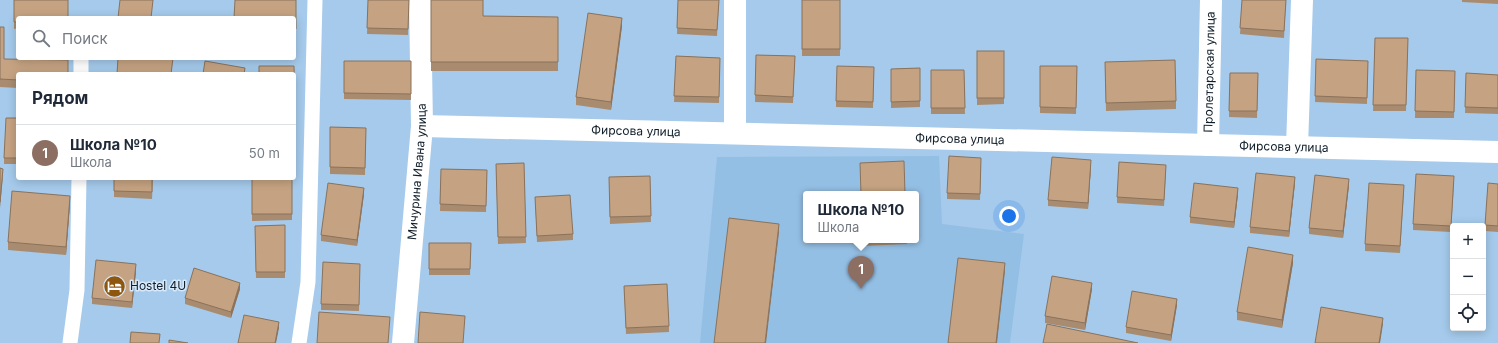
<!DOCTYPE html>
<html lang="ru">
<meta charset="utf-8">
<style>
:root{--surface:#fff;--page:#f6f6f7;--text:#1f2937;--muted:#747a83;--line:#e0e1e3;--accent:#1a73e8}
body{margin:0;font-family:Inter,sans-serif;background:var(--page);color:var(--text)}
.controls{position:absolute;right:12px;bottom:12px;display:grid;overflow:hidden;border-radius:4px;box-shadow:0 2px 10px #0003}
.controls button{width:36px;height:36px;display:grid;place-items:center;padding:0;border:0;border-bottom:1px solid var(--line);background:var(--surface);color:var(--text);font:20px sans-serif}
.you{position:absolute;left:1009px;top:216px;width:14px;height:14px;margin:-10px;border:3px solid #fff;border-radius:50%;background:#1a73e8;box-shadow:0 0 0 6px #1a73e833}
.badge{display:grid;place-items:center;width:26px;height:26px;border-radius:50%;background:var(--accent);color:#fff;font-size:13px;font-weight:700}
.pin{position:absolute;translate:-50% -33px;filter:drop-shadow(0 1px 2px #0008)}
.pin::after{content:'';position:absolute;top:21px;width:14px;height:12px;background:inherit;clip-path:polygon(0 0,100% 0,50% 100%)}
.popup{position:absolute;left:803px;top:191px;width:116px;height:52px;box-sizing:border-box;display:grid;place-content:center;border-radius:4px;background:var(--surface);filter:drop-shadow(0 1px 3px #0005);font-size:13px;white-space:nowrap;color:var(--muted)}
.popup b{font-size:15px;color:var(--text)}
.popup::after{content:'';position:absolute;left:50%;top:100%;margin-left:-8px;border:8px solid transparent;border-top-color:var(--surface)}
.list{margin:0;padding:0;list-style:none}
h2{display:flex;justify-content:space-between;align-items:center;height:52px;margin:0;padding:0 16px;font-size:17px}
h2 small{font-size:13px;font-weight:400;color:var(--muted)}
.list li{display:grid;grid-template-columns:26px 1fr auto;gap:12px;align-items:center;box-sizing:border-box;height:56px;padding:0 16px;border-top:1px solid var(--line)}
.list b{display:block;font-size:15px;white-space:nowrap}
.list p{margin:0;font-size:13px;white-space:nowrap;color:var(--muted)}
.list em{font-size:13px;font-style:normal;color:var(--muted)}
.icon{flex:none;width:22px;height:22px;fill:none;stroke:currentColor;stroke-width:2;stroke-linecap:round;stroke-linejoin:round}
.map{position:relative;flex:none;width:1498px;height:343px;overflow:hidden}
.search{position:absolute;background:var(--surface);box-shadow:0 2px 10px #0003;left:16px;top:16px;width:280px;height:44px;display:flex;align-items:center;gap:10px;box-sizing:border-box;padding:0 14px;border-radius:4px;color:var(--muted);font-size:15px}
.panel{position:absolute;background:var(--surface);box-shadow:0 2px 10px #0003;left:16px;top:72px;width:280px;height:108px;border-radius:4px}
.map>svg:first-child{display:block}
</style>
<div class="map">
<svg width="1498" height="343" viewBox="0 0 1498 343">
<rect width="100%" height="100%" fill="#a5caeb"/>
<!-- built -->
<path fill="#94bfe4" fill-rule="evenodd" d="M939 156 942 224 1024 234 1010 343H700L717 157ZM806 194H916V240H806Z"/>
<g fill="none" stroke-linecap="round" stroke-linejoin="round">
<!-- service -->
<g stroke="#fff" stroke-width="15">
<path d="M81 74V58"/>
<path d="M70 343 77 290 79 178"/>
<path d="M299 343 308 282 315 0"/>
</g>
<!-- minor -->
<g stroke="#fff" stroke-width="22">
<path d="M735 0V133"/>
<path id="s1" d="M422 126 1498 152"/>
<path id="s2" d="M1208 145 1211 0"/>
<path d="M1297 147 1302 0"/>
<path id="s3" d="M403 343 422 126 420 0"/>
</g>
</g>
<!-- wall -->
<g fill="#a98c70">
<path d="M14 0 18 18V28L14 29Z"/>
<path d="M296 0V35H294V18Z"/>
<path d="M368 0H409L408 35 367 34Z"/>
<path d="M431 0 483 16 558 17V71H431Z"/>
<path d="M678 0H719L717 36 677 34Z"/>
<rect x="802" y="0" width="38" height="56"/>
<path d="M1242 0H1286L1284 38 1240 34Z"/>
<path d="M1462 0H1498V4L1462 2Z"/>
<path d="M622 26 611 110 576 105V97Z"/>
<path d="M0 27 4 59 18 74V88L0 87Z"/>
<path d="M1375 38H1408L1406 111H1373Z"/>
<path d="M977 51H1004V104L977 105Z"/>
<path d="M756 55 795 56 793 103 755 102Z"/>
<path d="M676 56 720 58 719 103 674 102Z"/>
<path d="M1316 59 1368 61 1367 104 1315 102Z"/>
<path d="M344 61H411V100L344 99Z"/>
<path d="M1105 62 1176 101V109L1106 111Z"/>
<path d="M1040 66H1077L1076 114 1040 113Z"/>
<path d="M874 67 873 108 836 107V101Z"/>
<path d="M920 68V107L891 108V69Z"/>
<path d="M931 70H964L965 114H931Z"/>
<path d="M1416 70 1455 71 1454 118H1415Z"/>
<path d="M1230 73H1258L1257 118 1229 117Z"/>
<path d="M1466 73 1498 75V114L1465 113Z"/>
<path d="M18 118V164H4V158Z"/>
<path d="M330 127 366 128 365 175 330 174Z"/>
<path d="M524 163 526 243 498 244 496 164Z"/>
<path d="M981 164 980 200 947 199V193Z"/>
<path d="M1091 166 1088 209 1048 206V200Z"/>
<path d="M441 169 487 170 486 212 440 211Z"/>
<path d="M1166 171 1164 206 1117 203V197Z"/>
<path d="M650 176 651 222 610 224 609 177Z"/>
<path d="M114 178H153L152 199 114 197Z"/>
<path d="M252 178H292V220L252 221Z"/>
<path d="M1454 182 1451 232 1413 230V224Z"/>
<path d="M1295 183 1289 237 1250 233V227Z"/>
<path d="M1498 184V232L1485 231V225Z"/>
<path d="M1349 185 1343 238 1309 234V228Z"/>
<path d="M1404 191 1400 253 1365 251V244Z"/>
<path d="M364 194 357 246 321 241V235Z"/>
<path d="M1238 194 1234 228 1190 223V217Z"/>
<path d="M535 197 573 234V240L537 242Z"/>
<path d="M70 204 66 255 8 250V242Z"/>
<path d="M285 225V278H256L255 226Z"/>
<path d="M863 240H907V244L863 246Z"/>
<path d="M429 243H471L470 275H429Z"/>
<path d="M1293 263 1282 328 1237 320V312Z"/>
<path d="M360 264 359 311 321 310V304Z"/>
<path d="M136 271 132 308 92 304V298Z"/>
<path d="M624 286 669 326V332L626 334Z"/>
<path d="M240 289 231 318 185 304V298Z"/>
<path d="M1092 289 1085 330 1045 323V316Z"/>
<path d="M1177 305 1171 341 1126 333V327Z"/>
</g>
<!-- shaded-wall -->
<g fill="#8a725b">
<path d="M622 18V26L611 110V102Z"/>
<path d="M1091 160V166L1088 209V203Z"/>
<path d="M3 169V175L0 208V202Z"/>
<path d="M1295 177V183L1289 237V231Z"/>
<path d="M1349 179V185L1343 238V231Z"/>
<path d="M364 188V194L357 246V240Z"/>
<path d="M1238 188V194L1234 228V222Z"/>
<path d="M70 196V204L66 255V247Z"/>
<path d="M779 224V232L766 343H765Z"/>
<path d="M1293 255V263L1282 328V320Z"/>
<path d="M1005 263V271L997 343H996Z"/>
<path d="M136 264V271L132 308V302Z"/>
<path d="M240 283V289L231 318V312Z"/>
<path d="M1092 283V289L1085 330V323Z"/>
<path d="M1177 299V305L1171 341V335Z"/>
<path d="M1383 318V324L1380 343H1379Z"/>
<path d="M279 322V328L276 343H275Z"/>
</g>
<!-- building -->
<g fill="#c5a382" stroke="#8a725b">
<path d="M14 0H68V18H18V22H14Z"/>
<path d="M120 0H153L151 18H118Z"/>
<path d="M235 0H296V29H294V18H234Z"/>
<path d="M368 0H409L408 29 367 28Z"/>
<path d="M431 0H483V16L558 17V62H431Z"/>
<path d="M678 0H719L717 30 677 28Z"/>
<rect x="802" y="0" width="38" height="49"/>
<path d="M1242 0H1286L1284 31 1240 28Z"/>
<path d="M588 13 622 18 611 102 576 97Z"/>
<path d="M0 27H4V59L68 60V74H18V80L0 79Z"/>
<path d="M1375 38H1408L1406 105H1373Z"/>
<rect x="977" y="51" width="27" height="47"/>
<path d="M756 55 795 56 793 97 755 95Z"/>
<path d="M676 56 720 58 719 97 674 96Z"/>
<path d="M118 58H173L171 74H117Z"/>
<path d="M1316 59 1368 61 1367 98 1315 96Z"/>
<path d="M1175 60 1176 101 1106 103 1105 62Z"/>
<path d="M205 61 245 68 244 74H203Z"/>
<path d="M344 61H411V94L344 93Z"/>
<path d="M259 66H294L295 108H294V74H259Z"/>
<path d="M837 66 874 67 873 102 836 101Z"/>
<path d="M1040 66H1077L1076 108 1040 107Z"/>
<path d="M920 68V101L891 102V69Z"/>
<path d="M931 70H964L965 108H931Z"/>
<path d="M1416 70 1455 71 1454 112 1415 111Z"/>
<path d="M1230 73H1258L1257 111H1229Z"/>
<path d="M1466 73 1498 75V108L1465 107Z"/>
<path d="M6 118H18V158H4Z"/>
<path d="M330 127 366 128 365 168 330 167Z"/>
<path d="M949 156 981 158 980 194 947 193Z"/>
<path d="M1052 157 1091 160 1088 203 1048 200Z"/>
<path d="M904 161 905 194H861L860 163Z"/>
<path d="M1119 162 1166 165 1164 200 1117 197Z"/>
<path d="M524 163 526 237H498L496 164Z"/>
<path d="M0 168 3 169 0 202Z"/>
<path d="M441 169 487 170 486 206 440 204Z"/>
<path d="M1256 173 1295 177 1289 231 1250 227Z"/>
<path d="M1416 174 1454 176 1451 226 1413 224Z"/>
<path d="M1315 175 1349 179 1343 231 1309 228Z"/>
<path d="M650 176 651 216 610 217 609 177Z"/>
<path d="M114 178H152V192L114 191Z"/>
<rect x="252" y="178" width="40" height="36"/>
<path d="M328 183 364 188 357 240 321 235Z"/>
<path d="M1194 183 1238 188 1234 222 1190 217Z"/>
<path d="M1369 183 1404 185 1400 246 1365 244Z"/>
<path d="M1488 183 1498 184V226L1485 225Z"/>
<path d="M12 191 70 196 66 247 8 242Z"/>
<path d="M570 195 573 234 537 236 535 197Z"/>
<path d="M729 218 779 224 765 343H714Z"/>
<path d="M285 225V272H256L255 226Z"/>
<path d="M429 243H471L470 269H429Z"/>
<path d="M1248 247 1293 255 1282 320 1237 312Z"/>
<path d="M958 258 1005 263 996 343H948Z"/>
<path d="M96 260 136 264 132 302 92 298Z"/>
<path d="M323 262 360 264 359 305 321 304Z"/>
<path d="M194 268 240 283 231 312 185 298Z"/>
<path d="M1052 276 1092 283 1085 323 1045 316Z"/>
<path d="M667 284 669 326 626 328 624 286Z"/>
<path d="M1132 291 1177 299 1171 335 1126 327Z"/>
<path d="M1321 307 1383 318 1379 343H1315Z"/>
<path d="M319 312 390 317 388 343H317Z"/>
<path d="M420 312 465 316 463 343H418Z"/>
<path d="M244 315 279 322 275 343H238Z"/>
<path d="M1047 324 1138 343H1043Z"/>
<path d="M131 332 160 334 159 343H130Z"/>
<path d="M169 340 188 343H169Z"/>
</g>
<!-- icons -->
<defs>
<symbol id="hotel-disc" viewBox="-11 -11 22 22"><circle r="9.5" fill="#8f570e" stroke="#d6e8f9"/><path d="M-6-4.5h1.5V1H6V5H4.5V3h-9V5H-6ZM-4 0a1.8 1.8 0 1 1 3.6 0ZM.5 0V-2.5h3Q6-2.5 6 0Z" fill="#fff"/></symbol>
</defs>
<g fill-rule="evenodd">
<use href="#hotel-disc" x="102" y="274" width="25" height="25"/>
</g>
<g text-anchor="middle" stroke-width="3" stroke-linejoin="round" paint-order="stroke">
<!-- street labels -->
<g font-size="12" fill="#101e2a" stroke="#d6e8f9">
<text dy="4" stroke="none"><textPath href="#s2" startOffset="73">Пролетарская улица</textPath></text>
<text dy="4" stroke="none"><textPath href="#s1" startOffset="214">Фирсова улица</textPath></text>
<text dy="4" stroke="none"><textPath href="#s1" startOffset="538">Фирсова улица</textPath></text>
<text dy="4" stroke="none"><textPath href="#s1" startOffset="862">Фирсова улица</textPath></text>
<text dy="4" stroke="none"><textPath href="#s3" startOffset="172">Мичурина Ивана улица</textPath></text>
</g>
<!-- poi labels -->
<g font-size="12" fill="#101e2a" stroke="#d6e8f9" text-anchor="start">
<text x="130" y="290">Hostel 4U</text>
</g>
</g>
</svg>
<div class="controls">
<button>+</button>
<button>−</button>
<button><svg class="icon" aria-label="locate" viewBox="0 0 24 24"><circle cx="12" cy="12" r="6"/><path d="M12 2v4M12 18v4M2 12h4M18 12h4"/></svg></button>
</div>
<div class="you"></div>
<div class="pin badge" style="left:861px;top:289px;background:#8d6e63">1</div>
<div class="popup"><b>Школа №10</b>Школа</div>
<div class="search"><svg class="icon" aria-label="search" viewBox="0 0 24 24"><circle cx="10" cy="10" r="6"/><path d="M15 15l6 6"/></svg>Поиск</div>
<section class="panel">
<h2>Рядом<small></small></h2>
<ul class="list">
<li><span class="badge" style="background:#8d6e63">1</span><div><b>Школа №10</b><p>Школа</p></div><em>50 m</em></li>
</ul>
</section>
</div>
